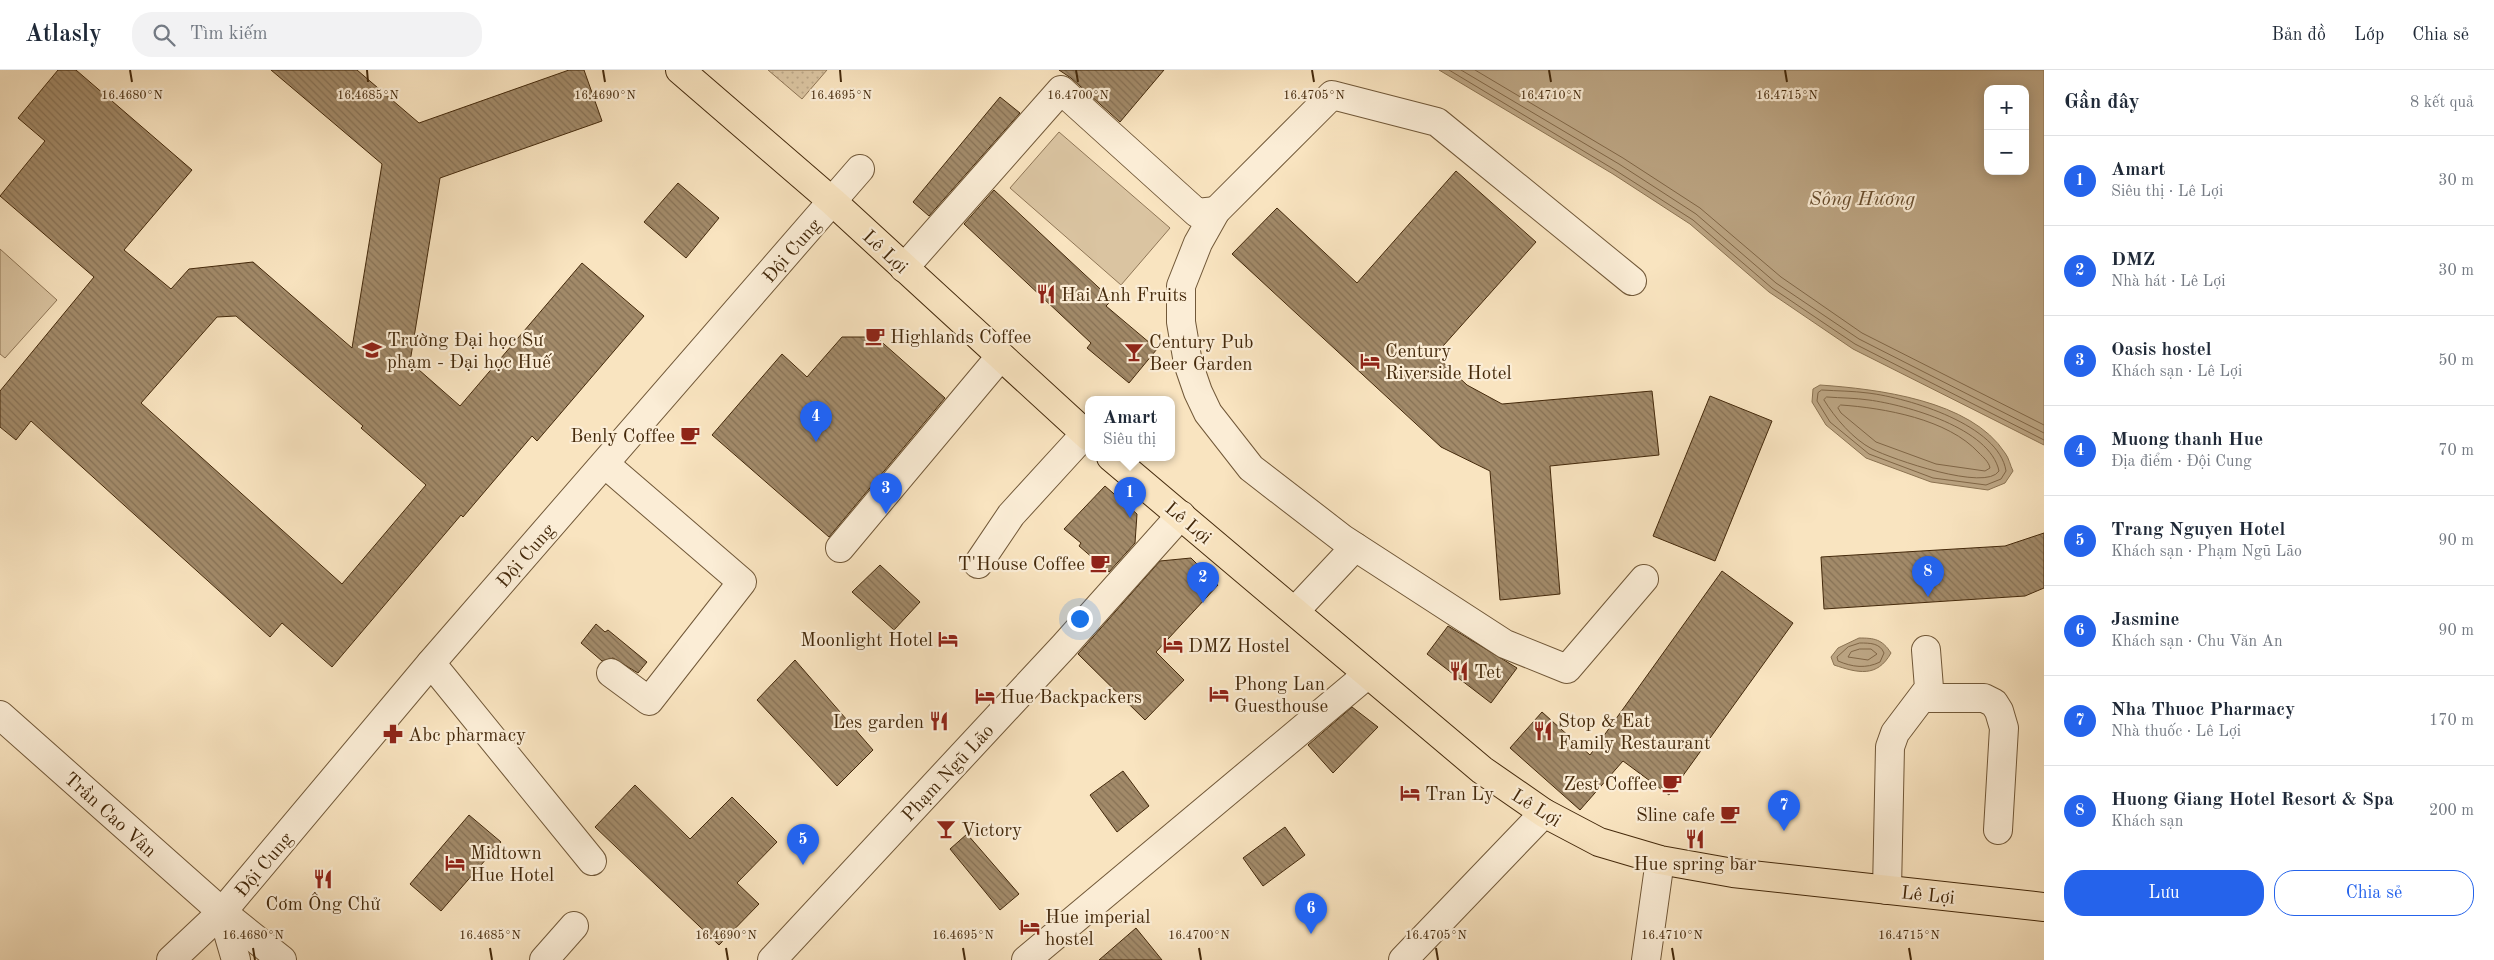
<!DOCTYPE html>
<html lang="vi">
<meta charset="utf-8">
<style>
:root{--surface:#fff;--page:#f2f2f3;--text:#1f2937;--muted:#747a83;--line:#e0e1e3;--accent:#2563eb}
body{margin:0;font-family:"Old Standard TT",serif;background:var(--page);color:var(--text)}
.controls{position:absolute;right:15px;top:15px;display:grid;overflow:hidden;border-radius:10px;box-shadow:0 2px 12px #0003}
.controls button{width:45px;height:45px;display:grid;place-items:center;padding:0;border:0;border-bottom:1px solid var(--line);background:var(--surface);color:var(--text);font:25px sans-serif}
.you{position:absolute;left:1079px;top:548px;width:18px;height:18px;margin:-12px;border:4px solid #fff;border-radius:50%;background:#1a73e8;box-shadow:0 0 0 8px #1a73e833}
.badge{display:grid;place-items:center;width:32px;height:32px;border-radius:50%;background:var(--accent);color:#fff;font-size:16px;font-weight:700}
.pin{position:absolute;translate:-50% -41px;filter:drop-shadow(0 1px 2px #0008)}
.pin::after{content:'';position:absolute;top:26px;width:18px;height:15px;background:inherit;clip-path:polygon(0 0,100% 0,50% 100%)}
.popup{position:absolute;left:1085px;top:326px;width:90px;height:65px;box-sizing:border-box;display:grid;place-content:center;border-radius:10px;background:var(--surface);filter:drop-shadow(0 1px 4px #0005);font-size:16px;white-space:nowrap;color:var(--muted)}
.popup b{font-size:19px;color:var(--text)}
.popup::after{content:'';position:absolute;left:50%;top:100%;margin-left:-10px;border:10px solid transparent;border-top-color:var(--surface)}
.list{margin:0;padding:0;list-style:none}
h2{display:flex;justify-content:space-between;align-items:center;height:65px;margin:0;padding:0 20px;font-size:21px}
h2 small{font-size:16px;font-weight:400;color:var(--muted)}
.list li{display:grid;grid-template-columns:32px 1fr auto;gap:15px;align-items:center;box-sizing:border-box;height:90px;padding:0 20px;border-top:1px solid var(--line)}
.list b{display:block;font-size:19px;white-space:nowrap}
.list p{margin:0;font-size:16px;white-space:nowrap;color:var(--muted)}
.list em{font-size:16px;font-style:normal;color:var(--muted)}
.actions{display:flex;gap:10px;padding:15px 20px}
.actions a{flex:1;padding:11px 0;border:1px solid var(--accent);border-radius:20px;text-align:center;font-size:18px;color:var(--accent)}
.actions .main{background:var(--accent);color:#fff}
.icon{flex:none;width:28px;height:28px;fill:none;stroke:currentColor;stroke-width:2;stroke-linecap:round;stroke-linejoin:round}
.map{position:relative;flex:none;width:2044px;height:890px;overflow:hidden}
header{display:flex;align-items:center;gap:30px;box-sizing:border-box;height:70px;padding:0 25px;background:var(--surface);border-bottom:1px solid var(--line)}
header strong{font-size:24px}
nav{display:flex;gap:28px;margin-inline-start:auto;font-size:18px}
.search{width:350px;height:45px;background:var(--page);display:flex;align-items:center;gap:12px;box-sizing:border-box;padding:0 18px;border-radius:20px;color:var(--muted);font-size:19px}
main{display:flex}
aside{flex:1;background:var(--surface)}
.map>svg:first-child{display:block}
</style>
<header>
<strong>Atlasly</strong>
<div class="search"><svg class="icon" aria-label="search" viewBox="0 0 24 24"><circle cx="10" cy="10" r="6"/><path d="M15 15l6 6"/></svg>Tìm kiếm</div>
<nav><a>Bản đồ</a><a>Lớp</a><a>Chia sẻ</a></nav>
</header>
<main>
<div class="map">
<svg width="2044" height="890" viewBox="0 0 2044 890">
<defs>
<pattern id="grass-dots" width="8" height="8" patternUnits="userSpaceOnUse" patternTransform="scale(1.25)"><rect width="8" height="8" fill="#dac4a1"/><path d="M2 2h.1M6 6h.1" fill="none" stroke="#bca889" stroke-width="1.8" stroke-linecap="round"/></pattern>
<pattern id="building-back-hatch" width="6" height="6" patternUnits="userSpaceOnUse" patternTransform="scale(1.25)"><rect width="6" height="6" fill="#a28a69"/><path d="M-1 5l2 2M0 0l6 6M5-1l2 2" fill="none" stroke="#867155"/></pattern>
</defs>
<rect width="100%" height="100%" fill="#f9e4c0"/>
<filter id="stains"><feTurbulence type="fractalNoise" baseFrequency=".004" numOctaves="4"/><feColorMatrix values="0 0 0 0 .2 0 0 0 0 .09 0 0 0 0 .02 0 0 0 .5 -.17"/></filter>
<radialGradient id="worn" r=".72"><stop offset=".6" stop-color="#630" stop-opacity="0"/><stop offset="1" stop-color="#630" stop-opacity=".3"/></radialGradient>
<!-- grass -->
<path fill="url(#grass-dots)" stroke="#8f7656" d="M768 0H827L802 29Z"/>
<!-- garden -->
<g fill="#dac4a1" stroke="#8f7656">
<path d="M1059 62 1170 158 1121 215 1010 118Z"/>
<path d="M0 179 57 230 5 288 0 284Z"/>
</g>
<!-- water -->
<g fill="#bba482" stroke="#8b7352" fill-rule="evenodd">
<path d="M1439 0H2044V375L1853 279 1769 222 1690 154 1613 104ZM1988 19H2025V101H1988Z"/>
<path d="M1820 315C1877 319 1971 330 2005 383 2009 388 2010 395 2013 401L2005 413 1988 420 1931 412 1866 388 1826 355 1812 332 1813 319Z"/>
<path d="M1859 568C1874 568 1882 569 1891 583 1877 608 1858 603 1834 595L1831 587 1838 578Z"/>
</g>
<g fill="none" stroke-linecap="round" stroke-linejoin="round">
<!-- shore -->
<g stroke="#806646" stroke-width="1">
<path d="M1449 0 1615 100 1693 150 1772 218 1855 274 2044 370"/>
<path d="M1461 0 1619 94 1696 144 1776 213 1859 269 2044 363"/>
<path d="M1475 0 1623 88 1700 138 1781 207 1862 263 2044 355"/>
<path d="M1822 320C1837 321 1853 321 1868 323 1909 328 1999 355 2006 401L2001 409 1986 415 1933 408 1869 384 1830 352 1817 331 1818 323Z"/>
<path d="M1827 327C1841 328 1855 328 1869 330 1906 335 1990 358 1999 401 1986 422 1892 389 1872 379 1853 369 1835 348 1824 330Z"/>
<path d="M1841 335C1884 338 1948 349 1979 383 1983 387 1989 392 1990 398L1985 401 1936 394 1876 372 1841 343 1838 338Z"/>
<path d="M1860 573C1870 573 1880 573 1884 583L1880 592C1866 599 1852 597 1838 591L1837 587 1848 577Z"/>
<path d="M1860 579H1871L1877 584 1868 590 1848 587 1851 582Z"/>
</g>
</g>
<!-- building -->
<g fill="url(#building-back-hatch)" stroke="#44290b" fill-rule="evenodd">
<path d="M58 0H76L192 100 124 180 171 219 189 199 253 192 352 278 382 94 271 0H357L419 53 569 0H584L602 51 440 108 410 292 460 336 582 193 644 246 537 371 532 366 463 447 461 445 332 597 282 553 270 567 31 351 16 370 0 357V321L94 207 0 126 45 71 18 48ZM236 246 363 356 361 358 426 415 342 514 141 333 217 247Z"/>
<path d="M1059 0H1164L1120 52 1071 8Z"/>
<path d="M1000 27 1020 43 929 146 913 132Z"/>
<path d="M1456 101 1536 172 1435 285 1467 315 1502 334 1652 321 1659 385 1550 396 1560 524 1500 530 1490 401 1441 377 1232 184 1277 138 1357 213Z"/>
<path d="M678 113 719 148 686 188 644 152Z"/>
<path d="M994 120 1112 230 1106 236 1157 279 1129 313 1087 278 1091 273 964 154Z"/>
<path d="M842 267H876L945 328 829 467 712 365 782 284 807 307Z"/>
<path d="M1710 326 1772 351 1715 491 1653 466Z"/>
<path d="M1105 416 1137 444 1135 473 1109 502 1079 476 1081 473 1064 459Z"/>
<path d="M2044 463V518L2025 526 1824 539 1821 487 2005 476Z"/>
<path d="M1191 488 1218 515 1156 582 1184 610 1145 650 1078 584 1160 491Z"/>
<path d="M880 495 920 532 894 560 852 522Z"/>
<path d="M1722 501 1793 553 1669 725 1623 691 1580 740 1510 678 1542 642 1590 685Z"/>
<path d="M596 554 605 562 608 560 647 592 638 603 613 588 602 591 581 573Z"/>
<path d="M1448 556 1517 598 1491 633 1427 584Z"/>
<path d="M795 590 873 680 837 716 757 630Z"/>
<path d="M1352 637 1378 657 1333 703 1308 675Z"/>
<path d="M1123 701 1149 736 1117 762 1090 725Z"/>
<path d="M635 715 690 769 732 727 777 772 737 813 759 834 719 875 595 757Z"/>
<path d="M469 745 501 772 441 841 410 814Z"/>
<path d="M1285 757 1305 785 1263 816 1243 788Z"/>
<path d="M967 764 1019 824 1000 840 950 779Z"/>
<path d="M1136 858 1162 890H1099Z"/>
</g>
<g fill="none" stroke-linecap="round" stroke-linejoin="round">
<defs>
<g id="minor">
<path d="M904 198 1061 20 1197 143 1216 141"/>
<path d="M1632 211 1437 52 1332 25 1216 141 1198 173 1181 216V252L1188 293 1198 322 1208 343 1251 398 1343 469 1505 574 1567 599 1644 509"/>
<path d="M605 394 742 512 649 631 611 603"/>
<path d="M840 478 1000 287"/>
<path d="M978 494 1011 445 1085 364"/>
<path d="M1295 541 1355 477"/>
<path d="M431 593 592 791"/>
<path d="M1924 628H1984L1994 633 1999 641 2004 658 1998 760"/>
<path d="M0 645 222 842 282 890"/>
<path d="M1887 820 1890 677 1895 663 1929 618 1926 580"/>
<path d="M222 842 236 890"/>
<path d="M171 890 222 842 431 593 860 99"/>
<path d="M544 890 574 856"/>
<path d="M772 890 1064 576 1181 445"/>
<path d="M1026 890 1368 604"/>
<path d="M1403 890 1544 743"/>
<path d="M1646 890 1660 790"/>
</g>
<g id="major">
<path d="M680 0 833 132 1089 367"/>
<path d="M1111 387 1482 700 1544 743 1599 772 1660 790 1733 803 2044 837"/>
</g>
</defs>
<!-- minor casing -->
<use href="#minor" stroke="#715838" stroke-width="30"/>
<!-- major casing -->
<use href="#major" stroke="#44290b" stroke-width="30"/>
<!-- minor -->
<use href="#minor" stroke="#fbedd6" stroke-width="28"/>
<!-- major -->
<use href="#major" stroke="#f9e4c0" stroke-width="28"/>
</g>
<!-- ticks -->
<path fill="none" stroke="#44290b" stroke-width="2" d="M130 0 132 12M367 0 368 12M603 0 605 12M840 0 841 12M1076 0 1078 12M1312 0 1314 12M1549 0 1551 12M1785 0 1787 12M253 878 255 890M490 878 492 890M726 878 728 890M963 878 965 890M1199 878 1201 890M1436 878 1438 890M1672 878 1674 890M1909 878 1911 890"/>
<!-- icons -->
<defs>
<symbol id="restaurant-bare" viewBox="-9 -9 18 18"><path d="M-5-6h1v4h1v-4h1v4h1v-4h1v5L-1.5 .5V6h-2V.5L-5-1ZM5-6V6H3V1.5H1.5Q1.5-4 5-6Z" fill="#8f2418" stroke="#fbedd6" stroke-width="2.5" paint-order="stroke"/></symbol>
<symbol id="cafe-bare" viewBox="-9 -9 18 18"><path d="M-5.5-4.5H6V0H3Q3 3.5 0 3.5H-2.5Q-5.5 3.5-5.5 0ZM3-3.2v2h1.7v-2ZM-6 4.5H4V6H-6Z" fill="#8f2418" stroke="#fbedd6" stroke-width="2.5" paint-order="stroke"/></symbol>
<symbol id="university-bare" viewBox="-9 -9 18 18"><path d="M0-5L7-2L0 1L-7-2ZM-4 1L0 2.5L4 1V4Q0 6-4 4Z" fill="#8f2418" stroke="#fbedd6" stroke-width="2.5" paint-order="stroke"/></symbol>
<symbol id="bar-bare" viewBox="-9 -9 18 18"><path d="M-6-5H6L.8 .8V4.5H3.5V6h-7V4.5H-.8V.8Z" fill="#8f2418" stroke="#fbedd6" stroke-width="2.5" paint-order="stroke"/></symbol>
<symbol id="hotel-bare" viewBox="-9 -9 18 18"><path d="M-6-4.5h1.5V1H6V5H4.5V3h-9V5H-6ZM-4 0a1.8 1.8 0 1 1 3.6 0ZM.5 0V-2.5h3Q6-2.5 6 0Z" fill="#8f2418" stroke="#fbedd6" stroke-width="2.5" paint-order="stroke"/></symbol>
<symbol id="pharmacy-bare" viewBox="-9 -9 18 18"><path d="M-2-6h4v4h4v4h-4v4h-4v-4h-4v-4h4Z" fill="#8f2418" stroke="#fbedd6" stroke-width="2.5" paint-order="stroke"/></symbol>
</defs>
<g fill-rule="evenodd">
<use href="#restaurant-bare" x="1032" y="210" width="28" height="28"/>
<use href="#cafe-bare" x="861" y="252" width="28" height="28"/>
<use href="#university-bare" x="358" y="266" width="28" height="28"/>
<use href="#bar-bare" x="1120" y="268" width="28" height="28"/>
<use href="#hotel-bare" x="1356" y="277" width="28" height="28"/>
<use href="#cafe-bare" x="676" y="351" width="28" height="28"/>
<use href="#cafe-bare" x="1086" y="479" width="28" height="28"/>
<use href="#hotel-bare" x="934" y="555" width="28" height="28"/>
<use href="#hotel-bare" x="1159" y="561" width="28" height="28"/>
<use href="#restaurant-bare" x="1445" y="587" width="28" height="28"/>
<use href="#hotel-bare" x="1205" y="610" width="28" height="28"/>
<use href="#hotel-bare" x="971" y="612" width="28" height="28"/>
<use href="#restaurant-bare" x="925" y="637" width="28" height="28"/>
<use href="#restaurant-bare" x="1529" y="647" width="28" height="28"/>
<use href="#pharmacy-bare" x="379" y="650" width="28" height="28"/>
<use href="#cafe-bare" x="1658" y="699" width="28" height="28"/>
<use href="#hotel-bare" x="1396" y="709" width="28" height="28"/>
<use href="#cafe-bare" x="1716" y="730" width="28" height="28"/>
<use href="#bar-bare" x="932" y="745" width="28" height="28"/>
<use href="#restaurant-bare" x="1681" y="755" width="28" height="28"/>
<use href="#hotel-bare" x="441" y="779" width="28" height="28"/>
<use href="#restaurant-bare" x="309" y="795" width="28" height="28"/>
<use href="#hotel-bare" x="1016" y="843" width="28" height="28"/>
</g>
<g text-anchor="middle" stroke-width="4.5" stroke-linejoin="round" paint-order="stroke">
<!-- street labels -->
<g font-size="19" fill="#44290b" stroke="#fbedd6">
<text transform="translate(791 180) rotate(-49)" y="7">Đội Cung</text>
<text transform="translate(886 181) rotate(43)" y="7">Lê Lợi</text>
<text transform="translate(1189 452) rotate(40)" y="7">Lê Lợi</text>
<text transform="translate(525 485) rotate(-49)" y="7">Đội Cung</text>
<text transform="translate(947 702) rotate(-47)" y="7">Phạm Ngũ Lão</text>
<text transform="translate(1537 737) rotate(32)" y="7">Lê Lợi</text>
<text transform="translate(111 744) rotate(42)" y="7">Trần Cao Vân</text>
<text transform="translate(263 794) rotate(-50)" y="7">Đội Cung</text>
<text transform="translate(1928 824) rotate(6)" y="7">Lê Lợi</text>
</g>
<!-- poi labels -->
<g font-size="19" fill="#44290b" stroke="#fbedd6" text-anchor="start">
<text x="1061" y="231">Hai Anh Fruits</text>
<text x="890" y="273">Highlands Coffee</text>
<text x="387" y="276">Trường Đại học Sư<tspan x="387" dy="22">phạm - Đại học Huế</tspan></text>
<text x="1149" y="278">Century Pub<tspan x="1149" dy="22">Beer Garden</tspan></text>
<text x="1385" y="287">Century<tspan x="1385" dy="22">Riverside Hotel</tspan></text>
<text x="675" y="372" text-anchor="end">Benly Coffee</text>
<text x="1085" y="500" text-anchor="end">T'House Coffee</text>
<text x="933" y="576" text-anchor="end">Moonlight Hotel</text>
<text x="1188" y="582">DMZ Hostel</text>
<text x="1474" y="608">Tet</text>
<text x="1234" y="620">Phong Lan<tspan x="1234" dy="22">Guesthouse</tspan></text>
<text x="1000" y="633">Hue Backpackers</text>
<text x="1558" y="657">Stop &amp; Eat<tspan x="1558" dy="22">Family Restaurant</tspan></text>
<text x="924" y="658" text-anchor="end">Les garden</text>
<text x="408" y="671">Abc pharmacy</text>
<text x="1657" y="720" text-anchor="end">Zest Coffee</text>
<text x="1425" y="730">Tran Ly</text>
<text x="1715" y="751" text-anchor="end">Sline cafe</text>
<text x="961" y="766">Victory</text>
<text x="470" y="789">Midtown<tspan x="470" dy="22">Hue Hotel</tspan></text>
<text x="1695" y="800" text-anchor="middle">Hue spring bar</text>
<text x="323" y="840" text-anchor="middle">Cơm Ông Chử</text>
<text x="1045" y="853">Hue imperial<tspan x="1045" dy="22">hostel</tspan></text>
</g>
<!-- water labels -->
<g font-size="20" font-style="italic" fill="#684e2f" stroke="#fbedd6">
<text x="1862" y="135">Sông Hương</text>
</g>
</g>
<g font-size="12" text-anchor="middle" fill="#44290b" stroke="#fbedd6" stroke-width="4.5" stroke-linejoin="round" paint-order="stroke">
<text x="132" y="29">16.4680°N</text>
<text x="368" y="29">16.4685°N</text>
<text x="605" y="29">16.4690°N</text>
<text x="841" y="29">16.4695°N</text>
<text x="1078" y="29">16.4700°N</text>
<text x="1314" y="29">16.4705°N</text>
<text x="1551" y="29">16.4710°N</text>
<text x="1787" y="29">16.4715°N</text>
<text x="253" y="869">16.4680°N</text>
<text x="490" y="869">16.4685°N</text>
<text x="726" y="869">16.4690°N</text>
<text x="963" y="869">16.4695°N</text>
<text x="1199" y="869">16.4700°N</text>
<text x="1436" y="869">16.4705°N</text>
<text x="1672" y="869">16.4710°N</text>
<text x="1909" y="869">16.4715°N</text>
</g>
<rect width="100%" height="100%" filter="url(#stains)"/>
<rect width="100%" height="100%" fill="url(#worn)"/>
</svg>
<div class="controls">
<button>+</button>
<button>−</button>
</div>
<div class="you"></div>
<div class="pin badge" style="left:1130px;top:448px">1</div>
<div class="popup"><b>Amart</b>Siêu thị</div>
<div class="pin badge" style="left:1203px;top:533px">2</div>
<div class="pin badge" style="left:886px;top:444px">3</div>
<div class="pin badge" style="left:816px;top:372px">4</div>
<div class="pin badge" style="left:803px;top:795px">5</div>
<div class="pin badge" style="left:1311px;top:864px">6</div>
<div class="pin badge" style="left:1784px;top:761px">7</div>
<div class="pin badge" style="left:1928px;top:527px">8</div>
</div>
<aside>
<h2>Gần đây<small>8 kết quả</small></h2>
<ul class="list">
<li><span class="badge">1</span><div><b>Amart</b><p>Siêu thị · Lê Lợi</p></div><em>30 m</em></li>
<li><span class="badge">2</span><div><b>DMZ</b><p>Nhà hát · Lê Lợi</p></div><em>30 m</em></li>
<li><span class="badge">3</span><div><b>Oasis hostel</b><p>Khách sạn · Lê Lợi</p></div><em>50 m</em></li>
<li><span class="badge">4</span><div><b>Muong thanh Hue</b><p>Địa điểm · Đội Cung</p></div><em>70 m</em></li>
<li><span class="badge">5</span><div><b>Trang Nguyen Hotel</b><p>Khách sạn · Phạm Ngũ Lão</p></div><em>90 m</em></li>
<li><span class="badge">6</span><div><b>Jasmine</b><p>Khách sạn · Chu Văn An</p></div><em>90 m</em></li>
<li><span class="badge">7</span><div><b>Nha Thuoc Pharmacy</b><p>Nhà thuốc · Lê Lợi</p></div><em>170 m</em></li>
<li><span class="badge">8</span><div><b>Huong Giang Hotel Resort &amp; Spa</b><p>Khách sạn</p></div><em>200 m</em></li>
</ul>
<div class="actions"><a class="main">Lưu</a><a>Chia sẻ</a></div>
</aside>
</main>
